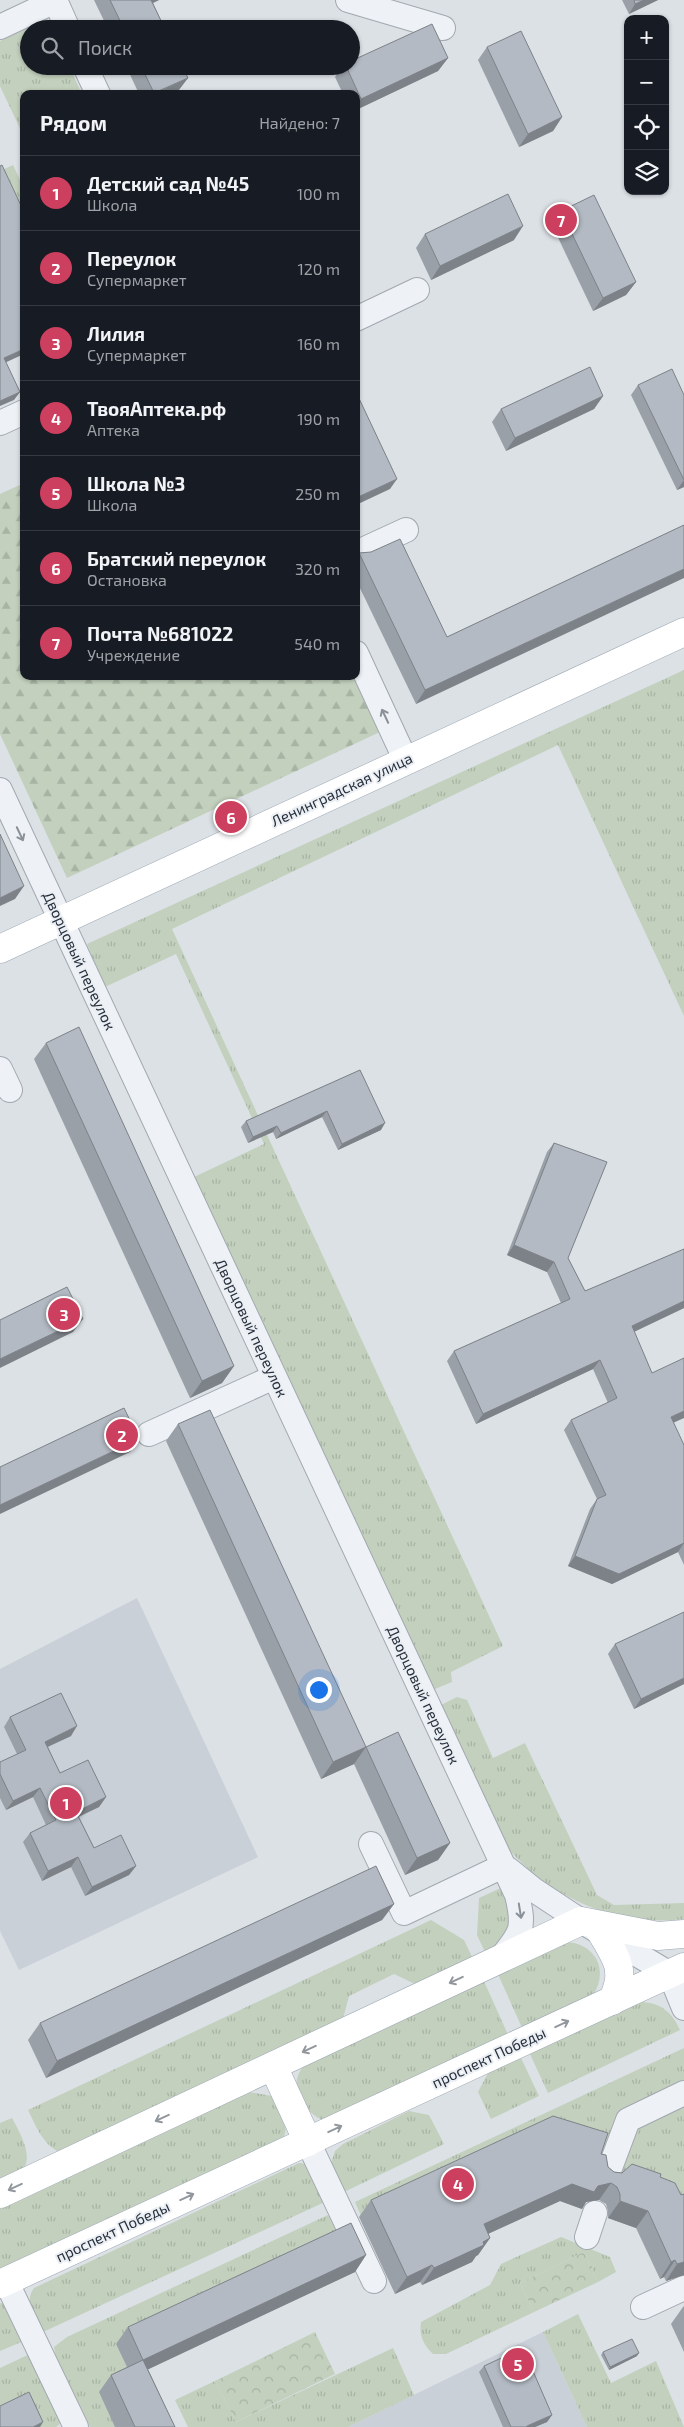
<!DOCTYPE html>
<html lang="ru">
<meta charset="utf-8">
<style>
:root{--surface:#171b24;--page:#20242c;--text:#f1f3f6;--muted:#9ea1a6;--line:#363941;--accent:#cd3f5e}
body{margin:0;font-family:"Exo 2",sans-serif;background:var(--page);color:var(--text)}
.controls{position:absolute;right:15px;top:15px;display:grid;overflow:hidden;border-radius:10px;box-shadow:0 1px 4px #0004}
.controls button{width:45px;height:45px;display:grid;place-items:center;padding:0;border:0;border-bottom:1px solid var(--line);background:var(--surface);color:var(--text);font:25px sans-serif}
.you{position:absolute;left:318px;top:1689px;width:18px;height:18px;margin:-12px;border:4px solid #fff;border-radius:50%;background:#1a73e8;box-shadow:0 0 0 8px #1a73e833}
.badge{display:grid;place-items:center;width:32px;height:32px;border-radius:50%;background:var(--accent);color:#fff;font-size:16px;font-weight:700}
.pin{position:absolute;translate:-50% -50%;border:2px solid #fff;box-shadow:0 1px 5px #0006}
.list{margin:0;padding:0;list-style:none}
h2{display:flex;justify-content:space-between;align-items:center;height:65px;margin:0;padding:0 20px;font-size:21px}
h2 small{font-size:16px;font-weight:400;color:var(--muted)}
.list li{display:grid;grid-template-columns:32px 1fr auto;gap:15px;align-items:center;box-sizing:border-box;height:75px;padding:0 20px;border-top:1px solid var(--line)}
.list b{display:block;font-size:19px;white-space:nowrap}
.list p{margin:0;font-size:16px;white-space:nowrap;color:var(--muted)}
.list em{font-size:16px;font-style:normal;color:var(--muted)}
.icon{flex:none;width:28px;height:28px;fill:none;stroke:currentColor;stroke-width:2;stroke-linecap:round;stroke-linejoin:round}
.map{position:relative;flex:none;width:684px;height:2427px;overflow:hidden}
.search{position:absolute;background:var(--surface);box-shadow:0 1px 4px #0004;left:20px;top:20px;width:340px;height:55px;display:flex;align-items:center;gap:12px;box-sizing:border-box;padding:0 18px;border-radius:28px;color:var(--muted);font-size:19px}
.panel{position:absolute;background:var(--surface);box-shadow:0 1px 4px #0004;left:20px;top:90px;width:340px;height:590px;border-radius:10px}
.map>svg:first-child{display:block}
</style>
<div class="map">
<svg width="684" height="2427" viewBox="0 0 684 2427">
<defs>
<pattern id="grass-tufts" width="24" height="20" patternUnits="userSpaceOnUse" patternTransform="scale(1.25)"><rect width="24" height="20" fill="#c3d0bd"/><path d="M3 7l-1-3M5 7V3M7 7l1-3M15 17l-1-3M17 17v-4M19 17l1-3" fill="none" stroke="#a7b3a3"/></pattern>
<pattern id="forest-firs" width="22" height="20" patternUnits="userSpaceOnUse" patternTransform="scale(1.25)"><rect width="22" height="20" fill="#c3d0bd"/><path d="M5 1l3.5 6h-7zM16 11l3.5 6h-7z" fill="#a7b3a3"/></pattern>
<pattern id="park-crowns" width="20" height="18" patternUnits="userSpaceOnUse" patternTransform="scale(1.25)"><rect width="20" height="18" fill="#c3d0bd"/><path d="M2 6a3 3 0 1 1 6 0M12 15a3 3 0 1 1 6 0" fill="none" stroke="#a7b3a3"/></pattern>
</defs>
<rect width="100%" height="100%" fill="#dce1e6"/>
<!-- built -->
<g fill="#cad0d8">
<path d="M137 1598 258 1857 19 1970 0 1931V1669Z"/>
<path d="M543 2332 587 2427H348Z"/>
</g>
<!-- grass -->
<g fill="url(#grass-tufts)">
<path d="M47 19 52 29H29V66H69L82 94H24V137L0 86V41Z"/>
<path d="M13 165 24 188V231L0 171Z"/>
<path d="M684 670V1016L558 745 172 929 503 1646 451 1672 452 1682 430 1691 194 1177 264 1144 176 954 105 987 87 944Z"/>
<path d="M457 1697 467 1700 493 1758 525 1743 597 1895 614 1905 684 1903V1919C608 1929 531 1889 490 1824 483 1813 479 1799 473 1786 461 1760 449 1733 437 1707Z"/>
<path d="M503 1887C511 1919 517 1934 486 1954L477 1935 479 1898Z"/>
<path d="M431 1920 464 1940 474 1961 419 1986 394 1974 349 1996 342 2023 59 2152C42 2143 36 2126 28 2110Z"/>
<path d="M567 1942C596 1944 609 1971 593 1995L523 2030 497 1972Z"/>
<path d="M483 1979 509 2037 322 2120C299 2108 287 2085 305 2064Z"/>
<path d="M643 2002C663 2004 672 2013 680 2030L548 2093 530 2054 631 2005Z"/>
<path d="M684 2048V2082L617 2117 598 2173 361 2216 355 2202Z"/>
<path d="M521 2058 539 2096 491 2119 478 2092 488 2073Z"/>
<path d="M249 2092 272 2096C282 2114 292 2123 281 2143L0 2277V2209Z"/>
<path d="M684 2100V2237L613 2179 632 2126Z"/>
<path d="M409 2111 429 2115 444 2144 344 2192 331 2163 335 2151 343 2144Z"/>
<path d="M12 2118C18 2129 32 2153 25 2166 21 2173 7 2180 0 2185V2123Z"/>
<path d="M299 2163 308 2164 327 2201 43 2332C36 2318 23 2302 34 2288Z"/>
<path d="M328 2215 341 2239 116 2344 132 2377 115 2427H90L56 2358 54 2347 67 2337Z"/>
<path d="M561 2237 610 2257 616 2272 598 2282 584 2252 520 2283 534 2312 446 2354H433C423 2344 419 2336 421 2322L490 2285 501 2264Z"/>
<path d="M0 2303 5 2304 26 2340 0 2351Z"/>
<path d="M578 2314 611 2383 656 2361 684 2427H587L543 2332Z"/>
<path d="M393 2348 414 2395 348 2427H188L175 2400 215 2381 236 2422Z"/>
<path d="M32 2353 62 2417 59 2425 56 2427H26L0 2417V2368Z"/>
</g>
<!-- forest -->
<path fill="url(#forest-firs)" d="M24 483V676H355L380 732 67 878 0 734V494Z"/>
<!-- park -->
<g fill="url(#park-crowns)">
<path d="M584 2252 598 2282 534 2312 520 2283Z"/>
<path d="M315 2332 335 2374 236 2422 215 2381Z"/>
</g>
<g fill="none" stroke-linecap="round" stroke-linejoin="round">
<defs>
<g id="minor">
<path d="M55 0 68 29"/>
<path d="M348 0 443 28"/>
<path d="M0 27 55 1"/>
<path d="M85 66 98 94"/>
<path d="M356 319 417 290"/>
<path d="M0 423 24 412"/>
<path d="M356 553 406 530"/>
<path d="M356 653 406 761"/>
<path d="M0 790 517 1895C525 1928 522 1933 500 1959"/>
<path d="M0 1069 10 1090"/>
<path d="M149 1434 274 1377"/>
<path d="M371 1844 404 1913 503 1866"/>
<path d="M508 1869 534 1890 581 1921 670 1974 684 2008"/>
<path d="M308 2142 374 2281"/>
<path d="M607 2176 628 2120 684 2093"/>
<path d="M587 2237 595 2213"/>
<path d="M6 2281 76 2427"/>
<path d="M643 2307 684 2288"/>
</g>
<g id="major">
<path d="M0 949 684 632"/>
<path d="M601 1932C617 1959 627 1971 612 2001"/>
<path d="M273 2066 308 2142"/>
<path d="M0 2194 581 1921 658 1936 684 1934"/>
<path d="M0 2284 684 1967"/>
</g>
</defs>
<!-- minor casing -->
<use href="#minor" stroke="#a2a8b0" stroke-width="26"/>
<!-- major casing -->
<use href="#major" stroke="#9ba6b2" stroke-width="29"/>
<!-- minor -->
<use href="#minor" stroke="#eef1f5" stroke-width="24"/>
<!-- major -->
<use href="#major" stroke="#fff" stroke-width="28"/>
</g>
<!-- wall -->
<g fill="#9aa0a8">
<path d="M94 0H159L153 3 165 29H108Z"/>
<path d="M622 0H658L629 14Z"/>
<path d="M487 47 562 117 553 131 519 147 478 60Z"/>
<path d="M448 58 438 71 356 110V94H343L335 77 343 66H351Z"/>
<path d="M126 66H182L188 78 178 91 173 94H139Z"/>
<path d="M561 211 636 282 626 295 593 311 552 225Z"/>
<path d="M425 234 514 240 431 280 416 248Z"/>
<path d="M638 385 684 395V487L677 490 631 395Z"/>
<path d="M603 396 594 409 506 451 492 422 501 409Z"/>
<path d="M684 525 416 704 356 580V557L359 553 447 637Z"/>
<path d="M46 1043 234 1366 222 1383 190 1398 34 1059Z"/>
<path d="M360 1070 381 1130 338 1150 322 1117 276 1139 273 1132 248 1143 241 1127 246 1121Z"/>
<path d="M554 1143 568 1258 585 1291 684 1249V1308L634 1332 673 1423 684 1445V1565L678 1552 612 1584 568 1566 590 1509 597 1499 564 1430 571 1420 608 1403 593 1369 476 1424 447 1361 454 1351 561 1303 547 1272 507 1255 547 1152Z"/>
<path d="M178 1424 366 1747 450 1843 438 1860 405 1875 354 1764 321 1779 166 1441Z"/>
<path d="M615 1644 684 1684 634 1709 608 1654Z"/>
<path d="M10 1717 71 1736 48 1747 60 1773 106 1797 99 1807 79 1817 94 1848 136 1866 129 1875 85 1896 71 1867 42 1881 23 1842 30 1833 46 1825 33 1797 6 1810 0 1798V1762L17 1754 4 1727Z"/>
<path d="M394 1904 382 1920 46 2078 28 2040 40 2023Z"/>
<path d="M601 2154 608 2167 614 2172 660 2177 684 2275 666 2281 664 2277 660 2279 636 2228 608 2218V2211L606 2204 599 2200 586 2202 582 2209 560 2201 488 2234 490 2238 478 2255 476 2256 472 2262 422 2285 420 2282 395 2294 359 2217 371 2200Z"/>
<path d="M366 2255 355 2272 148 2369 175 2427H115L99 2392 111 2375 127 2367 116 2344 128 2327Z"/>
<path d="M684 2306V2352L671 2324 683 2307Z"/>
<path d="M603 2352 637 2356 609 2370 601 2355Z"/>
<path d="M484 2366 552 2415 547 2422 535 2427H503L479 2372Z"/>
</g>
<!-- shaded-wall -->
<g fill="#7d8288">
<path d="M146 0H159L140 9Z"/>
<path d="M644 0H658L629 14 635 4Z"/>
<path d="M448 58 438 71 356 110V105L361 99Z"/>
<path d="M188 78 178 91 173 94H154Z"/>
<path d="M562 117 553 131 519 147 528 134Z"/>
<path d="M523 226 514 240 431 280 440 266Z"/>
<path d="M636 282 626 295 593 311 603 298Z"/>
<path d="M24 349V354L0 365 4 358Z"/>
<path d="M20 392 14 400 0 406V401Z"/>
<path d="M603 396 594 409 506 451 515 438Z"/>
<path d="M397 479 390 489 356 505V498Z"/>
<path d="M684 480V487L677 490Z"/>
<path d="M684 569V578L416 704 425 690Z"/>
<path d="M24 886 15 899 0 906V898Z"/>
<path d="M327 1111 322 1117 276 1139 281 1133Z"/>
<path d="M385 1123 381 1130 338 1150 342 1144Z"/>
<path d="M277 1126 273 1132 248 1143 253 1137Z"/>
<path d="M514 1245 554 1262 547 1272 507 1255Z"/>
<path d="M684 1301V1308L625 1336 632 1326Z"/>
<path d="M83 1319 73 1332 0 1368V1359Z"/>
<path d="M600 1360 593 1369 476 1424 483 1414Z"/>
<path d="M234 1366 222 1383 190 1398 202 1381Z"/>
<path d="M684 1411V1418L664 1427 671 1417Z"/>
<path d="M139 1439 130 1452 0 1514V1505Z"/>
<path d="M684 1543 678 1552 612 1584 568 1566 575 1556Z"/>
<path d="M684 1678V1684L634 1709 641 1699Z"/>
<path d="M77 1726 71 1736 38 1751 45 1742Z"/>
<path d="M366 1747 354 1764 321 1779 333 1762Z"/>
<path d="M40 1788 33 1797 6 1810 13 1801Z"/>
<path d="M106 1797 99 1807 69 1821 76 1812Z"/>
<path d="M450 1843 438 1860 405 1875 417 1858Z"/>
<path d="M78 1857 71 1867 42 1881 48 1871Z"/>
<path d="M136 1866 129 1875 85 1896 92 1887Z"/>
<path d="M394 1904 382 1920 46 2078 57 2061Z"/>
<path d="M611 2183 599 2200 586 2202 582 2209 560 2201 472 2241 484 2224 572 2184 598 2186Z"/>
<path d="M620 2201 648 2211 636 2228 608 2218Z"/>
<path d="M490 2238 478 2255 476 2256 472 2262 422 2285 434 2268Z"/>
<path d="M366 2255 355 2272 132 2377 143 2360Z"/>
<path d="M675 2260 664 2277 660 2279 671 2262Z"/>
<path d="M684 2262V2275L666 2281 677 2264Z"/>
<path d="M432 2265 420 2282 395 2294 407 2277Z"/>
<path d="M639 2353 637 2356 609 2370 610 2367Z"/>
<path d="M552 2415 547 2422 535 2427H526Z"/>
<path d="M43 2422 40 2427H33Z"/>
</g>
<!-- building -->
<g fill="#b3bac3" stroke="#7d8288">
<path d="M110 0H151L165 29H124Z"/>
<path d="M634 0H644L635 4Z"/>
<path d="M432 24 448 58 361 99 346 66H351V61Z"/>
<path d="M521 31 562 117 528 134 487 47Z"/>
<path d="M141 66H182L188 78 154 93Z"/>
<path d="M2 165 24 212V349L4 358 20 392 0 401V166Z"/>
<path d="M508 194 523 226 440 266 425 234Z"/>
<path d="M594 195 636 282 603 298 561 211Z"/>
<path d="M590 367 603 396 515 438 501 409Z"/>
<path d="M672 369 684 395V480L638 385Z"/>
<path d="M356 392 397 479 356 498Z"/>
<path d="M684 525V569L425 690 359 553 371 552 400 539 447 637Z"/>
<path d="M0 834 24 886 0 898Z"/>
<path d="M79 1027 234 1366 202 1381 46 1043Z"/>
<path d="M360 1070 385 1123 342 1144 327 1111 281 1133 277 1126 253 1137 246 1121Z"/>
<path d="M554 1143 607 1162 568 1258 585 1291 684 1249V1301L632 1326 652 1373 684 1358V1411L671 1417 684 1445V1543L619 1574 575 1556 597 1499 606 1495 571 1420 617 1398 600 1360 483 1414 454 1351 570 1299 554 1262 514 1245Z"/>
<path d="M67 1287 83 1319 0 1359V1320Z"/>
<path d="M124 1408 139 1439 0 1505V1467Z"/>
<path d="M210 1410 366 1747 333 1762 178 1424Z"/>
<path d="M684 1612V1678L641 1699 615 1644Z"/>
<path d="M61 1693 77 1726 45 1742 60 1773 88 1760 106 1797 76 1812 94 1848 121 1835 136 1866 92 1887 78 1857 48 1871 30 1833 56 1820 40 1788 13 1801 0 1774V1762L26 1750 10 1717Z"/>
<path d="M398 1732 450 1843 417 1858 366 1747Z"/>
<path d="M376 1866 394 1904 57 2061 40 2023Z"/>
<path d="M553 2116 608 2133 601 2154 606 2155 608 2167 614 2172 622 2173 632 2164 661 2174 660 2177 675 2183 681 2195 684 2194V2262L677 2264 675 2260 671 2262 648 2211 620 2201V2194L617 2187 611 2183 598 2186 594 2192 572 2184 484 2224 490 2238 483 2242 484 2245 434 2268 432 2265 407 2277 371 2200Z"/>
<path d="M351 2223 366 2255 143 2360 128 2327Z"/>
<path d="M632 2339 639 2353 610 2367 603 2352Z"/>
<path d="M523 2348 552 2415 527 2426V2427H511L484 2366Z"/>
<path d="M143 2360 175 2427H135L111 2375Z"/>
<path d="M29 2392 43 2422 33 2427H0V2406Z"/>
</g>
<!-- one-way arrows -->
<defs><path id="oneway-shaft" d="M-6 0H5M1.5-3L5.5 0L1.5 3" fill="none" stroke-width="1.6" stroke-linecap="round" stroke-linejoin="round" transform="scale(1.25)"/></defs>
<g stroke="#8a9098">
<use href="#oneway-shaft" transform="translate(385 716) rotate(-115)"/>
<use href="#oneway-shaft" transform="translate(20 834) rotate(65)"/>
<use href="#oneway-shaft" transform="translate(520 1911) rotate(81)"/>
</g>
<g stroke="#92979e">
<use href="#oneway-shaft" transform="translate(456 1980) rotate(155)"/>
<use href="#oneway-shaft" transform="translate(562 2024) rotate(-25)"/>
<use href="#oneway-shaft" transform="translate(309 2049) rotate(155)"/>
<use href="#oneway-shaft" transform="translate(162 2118) rotate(155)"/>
<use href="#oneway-shaft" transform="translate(335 2129) rotate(-25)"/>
<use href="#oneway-shaft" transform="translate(15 2187) rotate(155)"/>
<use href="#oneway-shaft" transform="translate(187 2197) rotate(-25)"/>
</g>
<g text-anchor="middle" stroke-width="4" stroke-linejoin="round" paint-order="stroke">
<!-- street labels -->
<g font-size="15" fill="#262f3c" stroke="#ebeff4">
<text transform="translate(342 790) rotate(-25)" y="5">Ленинградская улица</text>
<text transform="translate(79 961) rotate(65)" y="5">Дворцовый переулок</text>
<text transform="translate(251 1328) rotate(65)" y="5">Дворцовый переулок</text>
<text transform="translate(423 1695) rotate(65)" y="5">Дворцовый переулок</text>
<text transform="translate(489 2058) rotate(-25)" y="5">проспект Победы</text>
<text transform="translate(113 2232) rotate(-25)" y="5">проспект Победы</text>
</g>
</g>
</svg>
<div class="controls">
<button>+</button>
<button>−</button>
<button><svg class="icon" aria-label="locate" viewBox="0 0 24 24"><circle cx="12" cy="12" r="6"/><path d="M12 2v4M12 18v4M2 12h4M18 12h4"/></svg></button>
<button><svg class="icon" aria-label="layers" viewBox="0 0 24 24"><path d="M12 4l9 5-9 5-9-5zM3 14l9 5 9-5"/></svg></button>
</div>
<div class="you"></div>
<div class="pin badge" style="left:66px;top:1803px">1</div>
<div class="pin badge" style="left:122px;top:1435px">2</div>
<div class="pin badge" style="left:64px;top:1314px">3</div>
<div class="pin badge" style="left:458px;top:2184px">4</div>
<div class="pin badge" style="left:518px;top:2364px">5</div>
<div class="pin badge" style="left:231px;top:817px">6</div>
<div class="pin badge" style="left:561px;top:220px">7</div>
<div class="search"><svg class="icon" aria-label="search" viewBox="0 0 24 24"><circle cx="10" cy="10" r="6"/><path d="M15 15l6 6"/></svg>Поиск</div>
<section class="panel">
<h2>Рядом<small>Найдено: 7</small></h2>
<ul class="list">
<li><span class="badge">1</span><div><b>Детский сад №45</b><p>Школа</p></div><em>100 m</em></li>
<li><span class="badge">2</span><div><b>Переулок</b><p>Супермаркет</p></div><em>120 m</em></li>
<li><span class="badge">3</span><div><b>Лилия</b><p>Супермаркет</p></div><em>160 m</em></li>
<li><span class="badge">4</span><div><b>ТвояАптека.рф</b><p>Аптека</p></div><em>190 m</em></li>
<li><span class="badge">5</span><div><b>Школа №3</b><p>Школа</p></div><em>250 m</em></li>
<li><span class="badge">6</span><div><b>Братский переулок</b><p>Остановка</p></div><em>320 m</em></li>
<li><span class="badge">7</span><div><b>Почта №681022</b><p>Учреждение</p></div><em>540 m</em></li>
</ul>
</section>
</div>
